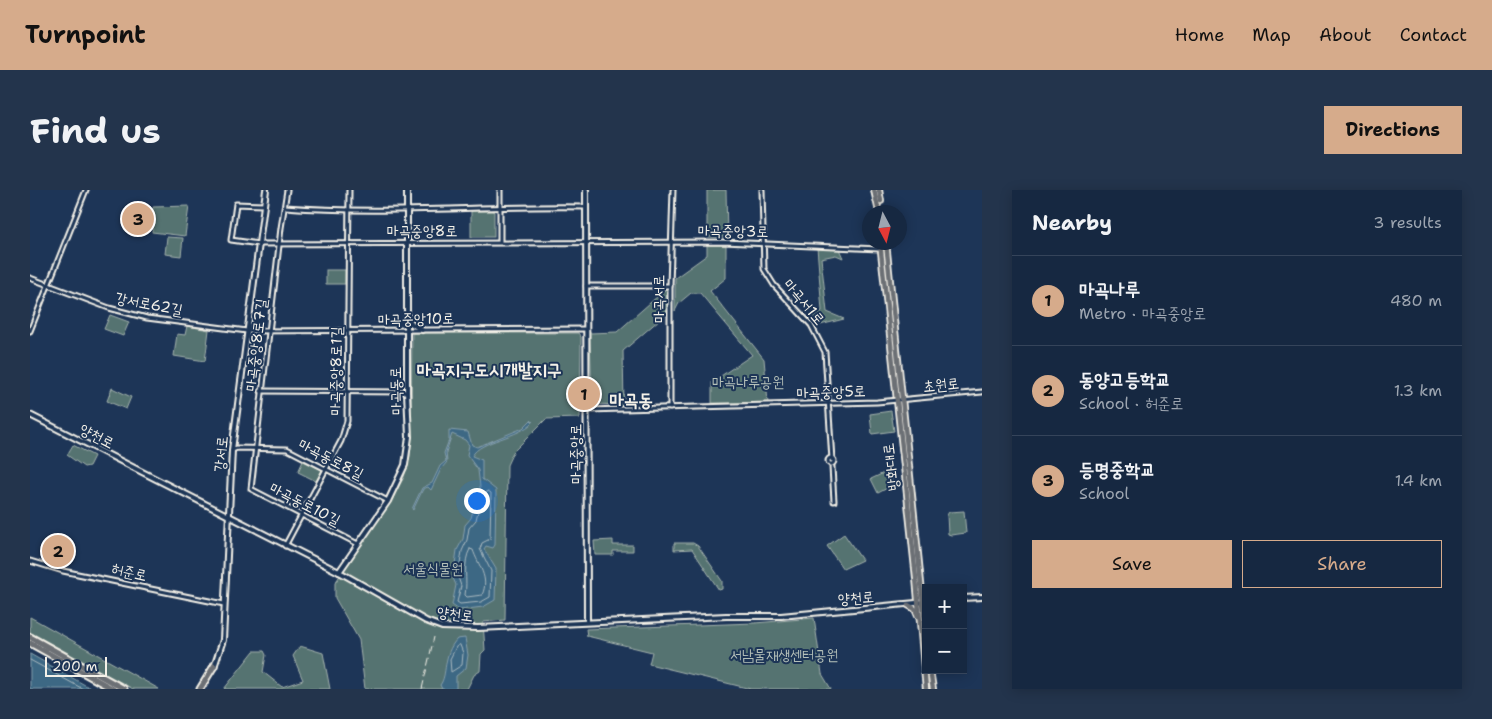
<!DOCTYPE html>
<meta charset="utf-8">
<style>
:root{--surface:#162841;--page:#23344c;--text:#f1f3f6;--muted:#9ea6b1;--line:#35445a;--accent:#d6ab8b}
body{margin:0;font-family:"Shantell Sans","Poor Story",sans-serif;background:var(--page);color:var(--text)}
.controls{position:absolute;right:15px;bottom:15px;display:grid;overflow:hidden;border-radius:0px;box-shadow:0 2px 12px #0003}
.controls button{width:45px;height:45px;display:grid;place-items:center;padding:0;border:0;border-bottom:1px solid var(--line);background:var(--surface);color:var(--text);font:25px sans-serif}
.compass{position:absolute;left:832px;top:15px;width:45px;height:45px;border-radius:50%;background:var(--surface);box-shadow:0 2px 12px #0003;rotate:173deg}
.scale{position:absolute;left:15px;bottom:12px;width:62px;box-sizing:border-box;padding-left:5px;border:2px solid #f4f1e8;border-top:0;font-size:14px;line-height:18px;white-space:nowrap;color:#f4f1e8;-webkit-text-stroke:4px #1d3557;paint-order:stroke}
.you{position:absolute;left:446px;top:310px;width:18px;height:18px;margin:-12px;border:4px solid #fff;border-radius:50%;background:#1a73e8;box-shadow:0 0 0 8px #1a73e833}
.badge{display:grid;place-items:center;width:32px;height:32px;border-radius:50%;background:var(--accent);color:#111;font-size:16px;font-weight:700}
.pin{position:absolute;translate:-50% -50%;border:2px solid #fff;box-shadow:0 1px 5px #0006}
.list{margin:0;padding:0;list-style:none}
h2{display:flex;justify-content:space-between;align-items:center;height:65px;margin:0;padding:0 20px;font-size:21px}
h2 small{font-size:16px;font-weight:400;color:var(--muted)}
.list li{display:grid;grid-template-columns:32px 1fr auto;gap:15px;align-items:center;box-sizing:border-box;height:90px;padding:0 20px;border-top:1px solid var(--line)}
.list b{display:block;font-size:19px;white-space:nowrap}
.list p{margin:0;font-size:16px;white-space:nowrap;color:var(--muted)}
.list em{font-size:16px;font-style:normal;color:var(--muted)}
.actions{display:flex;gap:10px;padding:15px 20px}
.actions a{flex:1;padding:11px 0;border:1px solid var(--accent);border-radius:0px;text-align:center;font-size:18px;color:var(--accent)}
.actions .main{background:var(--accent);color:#111}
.map{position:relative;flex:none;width:952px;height:499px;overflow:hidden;border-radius:0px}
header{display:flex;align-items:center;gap:30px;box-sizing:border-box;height:70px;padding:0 25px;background:var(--accent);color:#111}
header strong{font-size:24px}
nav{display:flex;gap:28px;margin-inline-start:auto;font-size:18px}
.intro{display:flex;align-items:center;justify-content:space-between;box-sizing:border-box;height:120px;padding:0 30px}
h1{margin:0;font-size:35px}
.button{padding:12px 22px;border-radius:0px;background:var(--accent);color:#111;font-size:18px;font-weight:700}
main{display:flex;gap:30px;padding:0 30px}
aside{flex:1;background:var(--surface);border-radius:0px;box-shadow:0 2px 12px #0003}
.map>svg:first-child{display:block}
</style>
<header>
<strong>Turnpoint</strong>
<nav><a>Home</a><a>Map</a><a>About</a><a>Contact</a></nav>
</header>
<div class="intro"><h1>Find us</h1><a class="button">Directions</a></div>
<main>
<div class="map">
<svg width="952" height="499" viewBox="0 0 952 499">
<rect width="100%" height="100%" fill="#1d3557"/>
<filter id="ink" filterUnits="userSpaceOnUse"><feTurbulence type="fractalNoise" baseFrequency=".02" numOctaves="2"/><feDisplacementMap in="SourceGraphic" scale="10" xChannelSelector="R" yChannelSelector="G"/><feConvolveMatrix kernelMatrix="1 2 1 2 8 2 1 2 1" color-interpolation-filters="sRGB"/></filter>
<g filter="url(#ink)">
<!-- green -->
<g fill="#557371" stroke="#a4b2ac">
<path d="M677 0H696L697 47H677Z"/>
<path d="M159 16 155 46 122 42 123 17Z"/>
<path d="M98 18 114 21 112 42 95 40Z"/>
<rect x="441" y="21" width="23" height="26"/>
<path d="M137 47 153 48 151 66 135 64Z"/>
<path d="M677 55H696V88L680 101 734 169 738 213H682V192L722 165 670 103H661L649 113 645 121V88L677 65Z"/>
<path d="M787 57 809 59 813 68 806 65 791 68 797 122 814 129 786 136 778 128 792 121Z"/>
<rect x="296" y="80" width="19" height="14"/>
<path d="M637 98V123L593 161 594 215 562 214 560 143 587 142Z"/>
<path d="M80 125 99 132 93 146 74 139Z"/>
<path d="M157 136 179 140 175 171 144 166 147 144 155 145Z"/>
<path d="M382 143H548L551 147 550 228 516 229 483 262 477 275 475 430 453 432 455 460 451 464 450 481 444 485 437 499H335L329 450 305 408V393L362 309 374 287 380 266 381 248Z"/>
<path d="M82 198 101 207 96 219 77 211Z"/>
<path d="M861 221 864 241 842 244 840 224Z"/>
<path d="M43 255 64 266 59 276 54 277 37 265Z"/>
<path d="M273 271 292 280 286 291 268 282Z"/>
<path d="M858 281 865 294 848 303 841 289Z"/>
<path d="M934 321 936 343 921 345 918 344 917 325 919 322Z"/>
<path d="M814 344 832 370 813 379 797 356Z"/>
<path d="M17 350 31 353 28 372 14 369Z"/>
<path d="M583 350V355H603V361H583V365H565L564 351Z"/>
<path d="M644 353H663L668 356 692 391V399L689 400 662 359 644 360Z"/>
<path d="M0 427 129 499H103L0 442Z"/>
<path d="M784 428 792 484 801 499H721L619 474 622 462 557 446 556 439 725 433Z"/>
<path d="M270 456 293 463 300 499H194L224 461H234L236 465 233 482 252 497 273 490 263 466Z"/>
</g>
<!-- water -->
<g fill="#3d6884" stroke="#869fac">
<path d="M501 230 503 232C489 248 450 250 442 266L452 270V289L466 300 465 355 463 358 456 356 454 359 466 379 465 410 453 417 429 420 422 415 426 395 423 388 427 360 433 349 435 335 441 328 444 316 451 305 448 280 437 265 439 255 435 250 422 244 416 262 417 272 411 279 401 300 398 297 393 299 383 320 382 319 392 298 402 293 410 276 416 271 414 263 419 250V240L438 242 442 255 447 257 493 238Z"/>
<path d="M435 448 438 465 436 478 426 486V499H412L410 495C418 485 412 465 427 449Z"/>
<path d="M0 464 62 499H0Z"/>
</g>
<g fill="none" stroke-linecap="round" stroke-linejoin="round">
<!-- shore -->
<g stroke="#abbac0" stroke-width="1">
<path d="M458 301 461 303 460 349 452 353 450 359 461 381 460 407 451 412 430 414 427 412 431 396 428 387 432 361 437 350 439 338 446 330 449 317Z"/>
<path d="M440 359 443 360C448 375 460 388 452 405L437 407 435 405C438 390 432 373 440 359Z"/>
<path d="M430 455 433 463 432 475 421 482 420 469 426 457Z"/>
<path d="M0 470 53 499"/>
</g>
<defs>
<g id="tertiary">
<path d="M257 0 251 38 221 299 328 354"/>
<path d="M470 0V52"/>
<path d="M732 0 734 79 744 95 781 135 795 162 802 270"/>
<path d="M234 15 206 14 201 50 229 54 693 52 849 59"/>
<path d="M255 17C355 25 455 15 556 17"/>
<path d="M0 88 79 118 117 128 217 141 556 139"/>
<path d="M556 96H640"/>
<path d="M0 141 56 0"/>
<path d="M231 201 377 202"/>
<path d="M640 218V96L643 0"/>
<path d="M557 220 847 212 952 202"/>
<path d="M202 260 207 258 257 259 358 311"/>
<circle cx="801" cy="271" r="3"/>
<path d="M802 277 804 311"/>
<path d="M255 356 311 251 317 231 319 0"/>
<path d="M0 371 33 381 194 414"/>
</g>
<g id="secondary">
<path d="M556 0 557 432"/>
<path d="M377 127 382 134 392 140"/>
<path d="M0 225 313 384 396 431 412 437 448 438 696 426H751L896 412"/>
<path d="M309 382 358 311 375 275 379 247 377 202V0"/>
<path d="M933 408 952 407"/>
<path d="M184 477 193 450 202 260 236 0"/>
</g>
<g id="primary">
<path d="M844 0 849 22"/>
<path d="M849 0 851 11"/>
<path d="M850 52 886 388 896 499"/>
<path d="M856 52 896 442"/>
<path d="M878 415 885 419 888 426"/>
<path d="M900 480 903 499"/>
</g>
<g id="trunk">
<path d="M0 447 94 499"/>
<path d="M0 453 83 499"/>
<path d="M170 499 184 476"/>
</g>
</defs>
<!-- tertiary casing -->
<use href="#tertiary" stroke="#f4f1e8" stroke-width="7"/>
<!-- secondary casing -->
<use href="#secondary" stroke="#f4f1e8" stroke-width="8"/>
<!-- primary casing -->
<use href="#primary" stroke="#f4f1e8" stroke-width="8"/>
<!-- trunk casing -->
<use href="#trunk" stroke="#f4f1e8" stroke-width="9"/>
<!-- tertiary -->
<use href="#tertiary" stroke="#1d3557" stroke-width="3"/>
<!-- secondary -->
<use href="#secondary" stroke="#1d3557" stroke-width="4"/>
<!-- primary -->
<use href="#primary" stroke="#6c6f75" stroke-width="4.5"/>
<!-- trunk -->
<use href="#trunk" stroke="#6c6f75" stroke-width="5"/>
<!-- rail -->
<path stroke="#f4f1e8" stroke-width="1" stroke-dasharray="8 4" stroke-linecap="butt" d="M392 499 404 447"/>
</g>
</g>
<g text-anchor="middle" stroke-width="4" stroke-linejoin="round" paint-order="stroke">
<!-- street labels -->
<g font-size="15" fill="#f4f1e8" stroke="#1d3557">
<text x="392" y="46">마곡중앙8로</text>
<text transform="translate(703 41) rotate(1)" y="5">마곡중앙3로</text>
<text transform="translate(629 109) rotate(-90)" y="5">마곡서로</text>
<text transform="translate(774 112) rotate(50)" y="5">마곡서1로</text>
<text transform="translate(119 114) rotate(11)" y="5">강서로62길</text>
<text transform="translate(386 129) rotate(-1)" y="5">마곡중앙10로</text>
<text transform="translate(226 155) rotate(-83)" y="5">마곡중앙8로7길</text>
<text transform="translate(306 181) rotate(-89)" y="5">마곡중앙8로1길</text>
<text transform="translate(911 195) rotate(-6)" y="5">초원로</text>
<text transform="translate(366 201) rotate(-91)" y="5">마곡동로</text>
<text transform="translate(801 202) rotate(-2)" y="5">마곡중앙5로</text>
<text transform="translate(67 246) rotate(27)" y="5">양천로</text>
<text transform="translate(191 264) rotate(-85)" y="5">강서로</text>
<text transform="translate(546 264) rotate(-90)" y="5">마곡중앙로</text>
<text transform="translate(301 269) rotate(27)" y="5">마곡동로8길</text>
<text transform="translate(861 277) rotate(-97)" y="5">방화대로</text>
<text transform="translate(275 314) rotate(27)" y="5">마곡동로10길</text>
<text transform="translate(99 382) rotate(12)" y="5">허준로</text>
<text transform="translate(826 408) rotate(-4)" y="5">양천로</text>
<text transform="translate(425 424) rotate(7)" y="5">양천로</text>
</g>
<!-- park labels -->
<g font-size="15" fill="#b4bfb8" stroke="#1d3557">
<text x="718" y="197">마곡나루공원</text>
<text x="403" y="384">서울식물원</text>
<text x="754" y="470">서남물재생센터공원</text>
</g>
<!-- quarter labels -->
<g font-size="18" font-weight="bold" fill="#f4f1e8" stroke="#1d3557">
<text x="459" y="186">마곡지구도시개발지구</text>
<text x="601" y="216">마곡동</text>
</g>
</g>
</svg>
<div class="controls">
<button>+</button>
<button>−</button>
</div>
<svg class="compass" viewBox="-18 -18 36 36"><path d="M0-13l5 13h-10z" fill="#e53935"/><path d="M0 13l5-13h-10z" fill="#9ea6b1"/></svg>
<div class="scale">200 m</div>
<div class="you"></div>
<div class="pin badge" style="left:554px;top:204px">1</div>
<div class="pin badge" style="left:28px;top:361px">2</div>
<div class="pin badge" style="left:108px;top:29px">3</div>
</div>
<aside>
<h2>Nearby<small>3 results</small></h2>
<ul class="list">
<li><span class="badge">1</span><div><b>마곡나루</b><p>Metro · 마곡중앙로</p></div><em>480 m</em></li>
<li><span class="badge">2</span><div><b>동양고등학교</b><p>School · 허준로</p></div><em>1.3 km</em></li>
<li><span class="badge">3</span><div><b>등명중학교</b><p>School</p></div><em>1.4 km</em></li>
</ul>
<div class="actions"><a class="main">Save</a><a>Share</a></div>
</aside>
</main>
